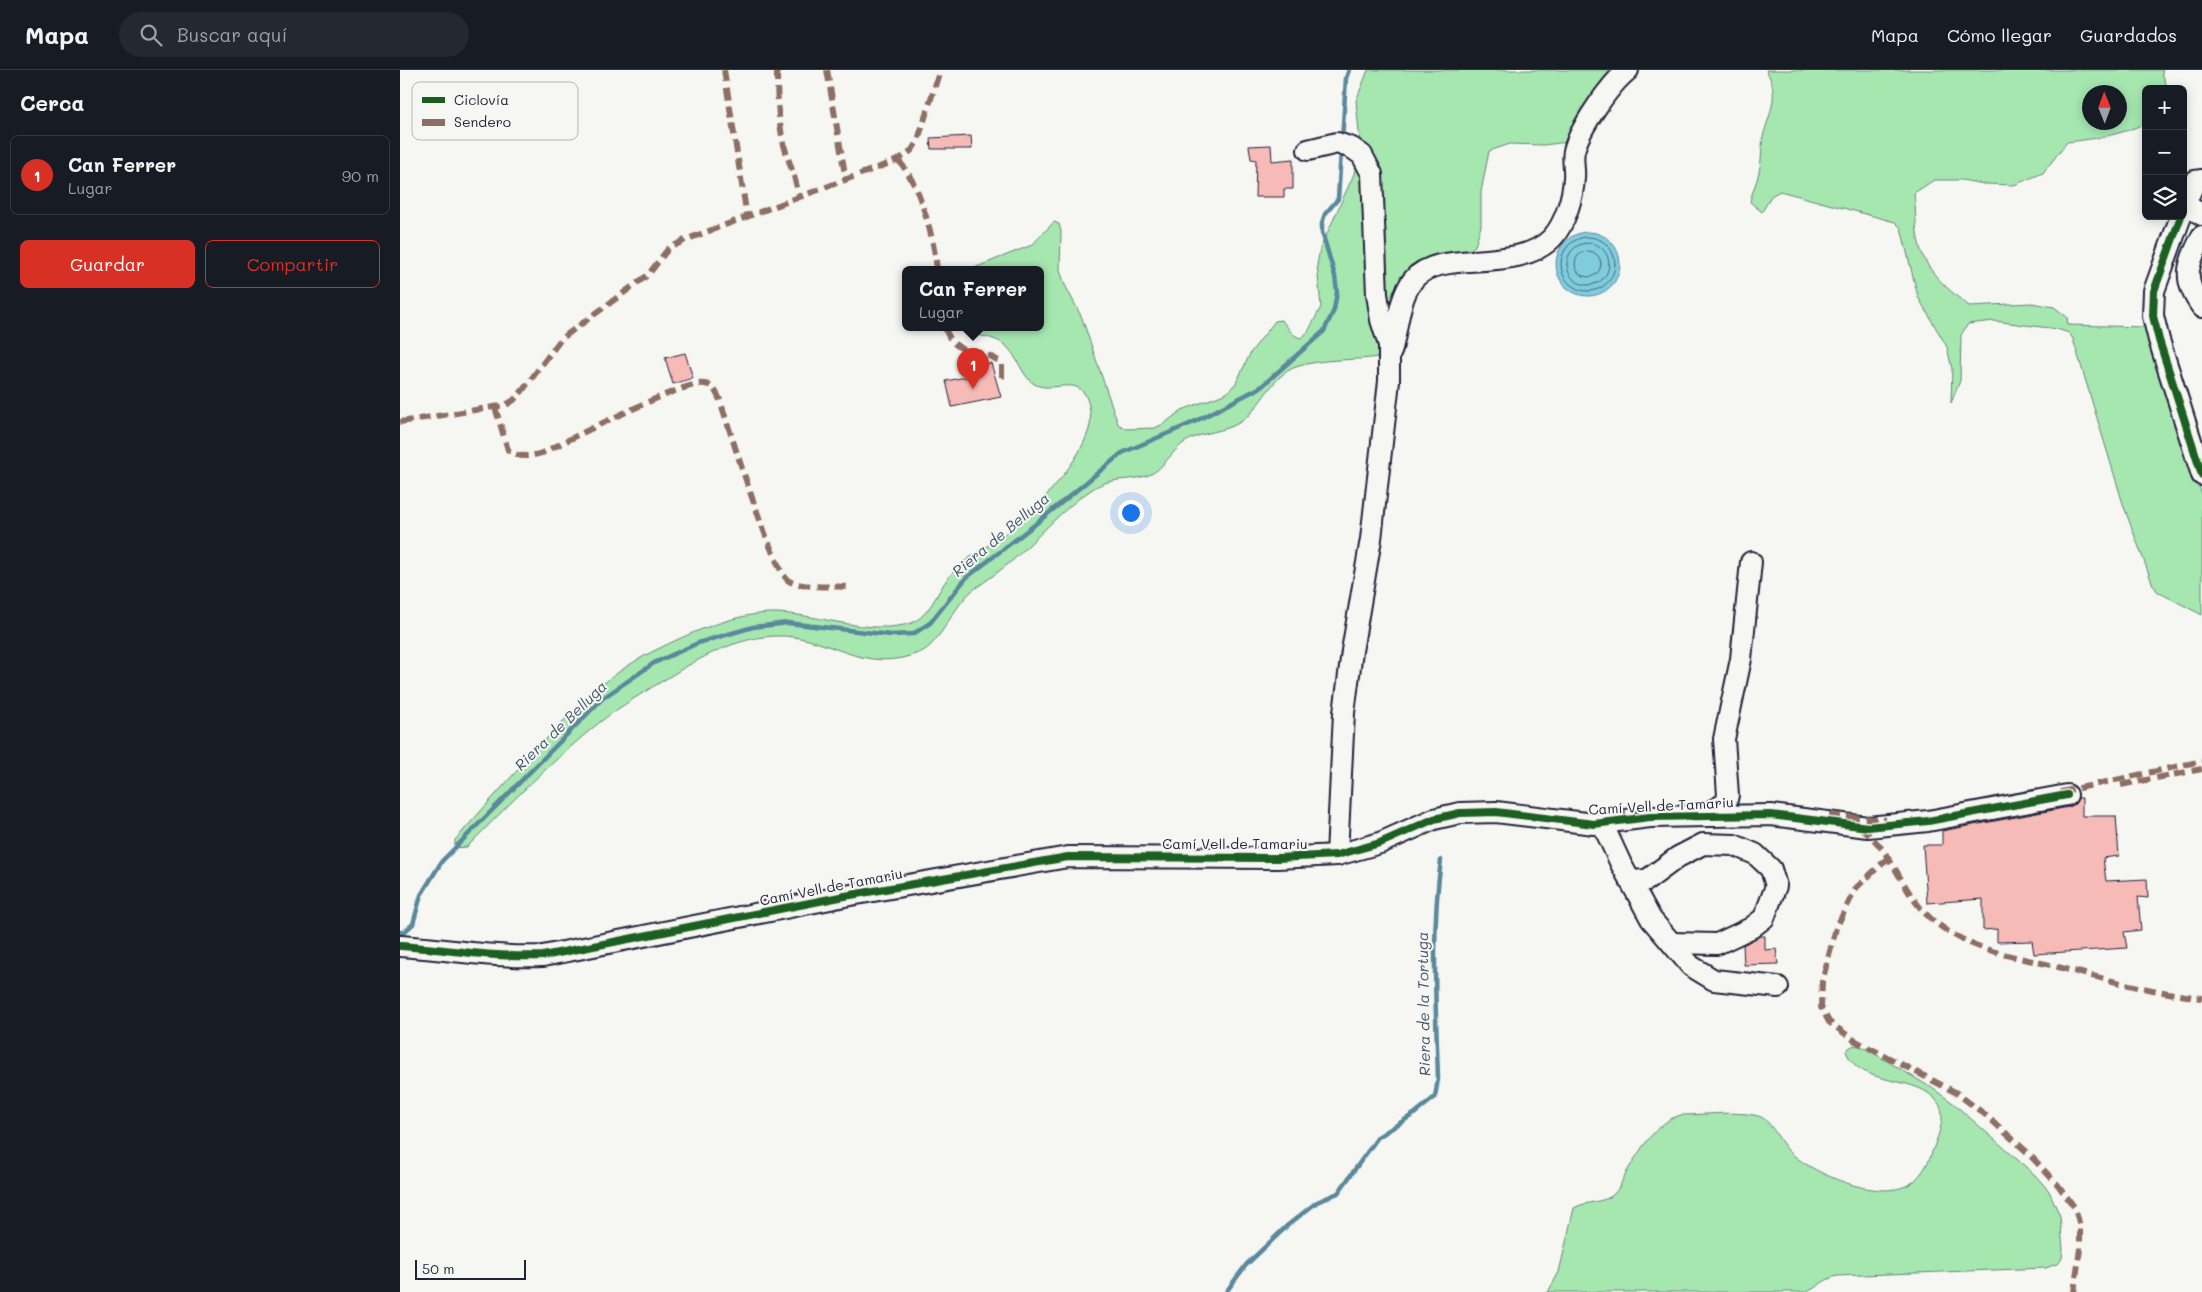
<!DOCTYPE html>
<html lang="es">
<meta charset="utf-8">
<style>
:root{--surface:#171b24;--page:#242831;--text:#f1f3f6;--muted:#9ea1a6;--line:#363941;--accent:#d93025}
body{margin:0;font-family:Mali,sans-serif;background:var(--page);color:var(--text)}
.controls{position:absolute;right:15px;top:15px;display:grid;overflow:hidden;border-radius:8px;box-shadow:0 2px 12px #0003}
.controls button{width:45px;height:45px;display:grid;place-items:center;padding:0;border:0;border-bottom:1px solid var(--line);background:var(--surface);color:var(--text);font:25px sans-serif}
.compass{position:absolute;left:1682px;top:15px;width:45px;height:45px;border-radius:50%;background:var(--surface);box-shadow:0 2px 12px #0003;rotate:359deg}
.scale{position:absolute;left:15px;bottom:12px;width:111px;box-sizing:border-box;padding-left:5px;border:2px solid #22223b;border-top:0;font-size:14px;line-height:18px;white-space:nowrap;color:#22223b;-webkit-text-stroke:4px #f6f6f2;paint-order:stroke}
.you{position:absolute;left:730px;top:442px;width:18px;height:18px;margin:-12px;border:4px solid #fff;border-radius:50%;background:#1a73e8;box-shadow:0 0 0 8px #1a73e833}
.badge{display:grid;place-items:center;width:32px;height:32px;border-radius:50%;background:var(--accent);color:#fff;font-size:16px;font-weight:700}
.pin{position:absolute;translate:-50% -41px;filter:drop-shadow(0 1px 2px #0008)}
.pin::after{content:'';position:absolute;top:26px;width:18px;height:15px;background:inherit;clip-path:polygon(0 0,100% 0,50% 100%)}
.popup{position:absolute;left:502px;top:196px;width:142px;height:65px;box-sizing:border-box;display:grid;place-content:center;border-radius:8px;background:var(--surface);filter:drop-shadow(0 1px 4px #0005);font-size:16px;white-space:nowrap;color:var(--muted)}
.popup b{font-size:19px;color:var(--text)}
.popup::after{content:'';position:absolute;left:50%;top:100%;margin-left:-10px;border:10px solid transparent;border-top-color:var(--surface)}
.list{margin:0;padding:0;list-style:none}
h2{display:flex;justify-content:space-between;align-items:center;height:65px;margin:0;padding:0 20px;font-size:21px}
h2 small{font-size:16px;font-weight:400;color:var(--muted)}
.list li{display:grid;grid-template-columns:32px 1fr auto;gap:15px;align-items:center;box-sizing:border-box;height:80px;margin:0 10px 10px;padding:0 10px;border:1px solid var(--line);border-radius:8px}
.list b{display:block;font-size:19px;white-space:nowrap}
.list p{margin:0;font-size:16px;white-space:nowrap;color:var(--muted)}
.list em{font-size:16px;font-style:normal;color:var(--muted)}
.actions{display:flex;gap:10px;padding:15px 20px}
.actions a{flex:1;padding:11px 0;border:1px solid var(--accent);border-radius:8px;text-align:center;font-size:18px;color:var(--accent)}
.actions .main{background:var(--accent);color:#fff}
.icon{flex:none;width:28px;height:28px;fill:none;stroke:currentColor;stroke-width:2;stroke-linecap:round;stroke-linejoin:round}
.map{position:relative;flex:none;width:1802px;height:1222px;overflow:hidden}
header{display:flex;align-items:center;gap:30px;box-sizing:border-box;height:70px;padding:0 25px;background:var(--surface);border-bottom:1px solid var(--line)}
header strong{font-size:24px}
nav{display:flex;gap:28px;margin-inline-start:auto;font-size:18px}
.search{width:350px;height:45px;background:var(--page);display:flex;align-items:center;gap:12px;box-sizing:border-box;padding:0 18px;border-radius:28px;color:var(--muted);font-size:19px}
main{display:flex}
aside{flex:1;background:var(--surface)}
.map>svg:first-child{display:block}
</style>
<header>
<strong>Mapa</strong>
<div class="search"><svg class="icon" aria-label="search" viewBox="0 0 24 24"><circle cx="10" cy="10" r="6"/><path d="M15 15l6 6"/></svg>Buscar aquí</div>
<nav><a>Mapa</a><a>Cómo llegar</a><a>Guardados</a></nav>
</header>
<main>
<aside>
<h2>Cerca<small></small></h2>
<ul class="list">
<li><span class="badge">1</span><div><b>Can Ferrer</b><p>Lugar</p></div><em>90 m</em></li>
</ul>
<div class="actions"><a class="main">Guardar</a><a>Compartir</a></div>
</aside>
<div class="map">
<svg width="1802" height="1222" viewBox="0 0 1802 1222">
<rect width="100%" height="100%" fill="#f6f6f2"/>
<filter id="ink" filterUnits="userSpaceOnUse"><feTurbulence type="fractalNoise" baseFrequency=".02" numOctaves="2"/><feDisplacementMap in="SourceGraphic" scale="10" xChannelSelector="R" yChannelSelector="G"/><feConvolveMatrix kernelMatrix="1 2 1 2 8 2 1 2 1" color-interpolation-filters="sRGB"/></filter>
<g filter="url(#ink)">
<!-- green -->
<g fill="#a6e7b0" stroke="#648476" fill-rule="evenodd">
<path d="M968 0H1219L1168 72 1143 75 1110 74 1089 81 1081 122V156L1075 176 1059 188 1025 190 1011 195 1000 207 989 275 979 287C952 291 922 288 896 297 872 305 862 336 842 351 825 363 802 361 785 372 771 381 764 399 749 405 729 412 711 406 691 420 662 439 639 467 613 490 600 501 587 510 573 520 553 536 540 574 521 582 462 607 429 564 376 566 338 567 301 587 269 607 246 621 222 635 200 652 153 690 110 733 67 777L55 778V770C82 740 108 710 136 680 175 638 208 602 262 577 294 561 340 542 376 543 415 544 449 559 490 557 497 556 508 555 514 552 533 542 539 515 554 501 568 486 586 478 602 466 633 442 678 397 689 359 692 351 690 337 687 329 679 306 656 321 639 316 624 312 619 289 608 278 593 263 578 270 564 258H640V200H569L632 175 654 152 659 154 661 161 660 200 665 215 682 248 718 354 726 359 755 358 765 353 782 340 827 323 836 313 851 282 875 251 881 250C889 256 889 265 901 268L908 262 921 237 917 195 920 179 954 104 960 72 956 31Z"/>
<path d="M1366 0H1763L1762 3 1768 19H1746V53C1720 65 1695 69 1667 72L1643 103 1614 115 1584 114 1562 110H1534L1514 123C1516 140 1515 161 1520 177 1527 203 1549 220 1569 236L1632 233 1654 237 1667 247 1668 255 1745 257 1749 261 1802 425V545L1758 522 1753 515 1724 437 1673 269 1669 263 1657 259 1594 251 1568 254 1561 265 1560 311 1551 333 1552 299 1547 277 1518 227 1501 158 1495 152 1380 121 1371 126 1362 142 1350 132C1352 122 1357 112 1359 102 1362 91 1361 79 1363 67 1369 43 1381 25 1366 0ZM1690 22H1720V52H1690Z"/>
<path d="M1454 975 1463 977 1532 1018 1553 1033 1635 1105 1649 1121 1660 1146 1663 1179 1662 1188 1659 1193 1646 1198 1437 1206C1424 1209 1418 1217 1407 1222H1148L1159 1202 1174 1138C1186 1131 1205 1133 1214 1124 1220 1118 1222 1110 1226 1103 1240 1081 1255 1052 1281 1045 1302 1045 1343 1040 1361 1047 1371 1051 1381 1075 1392 1084 1416 1105 1478 1131 1508 1115 1519 1110 1529 1093 1532 1082 1537 1068 1547 1048 1539 1034 1518 1002 1463 1020 1446 982L1449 978Z"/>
</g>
<!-- water -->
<circle fill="#7fccdd" stroke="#5a889c" cx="1188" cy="194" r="32"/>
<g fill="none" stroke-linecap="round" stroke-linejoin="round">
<!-- shore -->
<g stroke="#47667c" stroke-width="1">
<circle cx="1188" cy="194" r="27"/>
<circle cx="1188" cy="194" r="21"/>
<circle cx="1188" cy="194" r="13"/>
</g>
<!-- stream -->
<g stroke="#5a889c" stroke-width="4.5">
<path d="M942 71 946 8 949 0"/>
<path d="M0 862H4L13 854 21 825 42 791 203 628 254 593 298 573 353 557 388 553 491 565 513 564 530 553 566 508 633 456 722 383 792 353 861 317 924 261 934 240 937 222 935 206 922 162V153L925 144 938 129 941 81"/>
<path d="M826 1222 846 1195 888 1155 917 1132 938 1123 978 1067 1014 1044 1035 1027 1038 1009C1036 936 1031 863 1041 790"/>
</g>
</g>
<!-- building -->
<g fill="#f6bab7" stroke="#22223b">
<path d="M571 66 572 79H531L530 68Z"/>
<path d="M871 75 872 91 893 89V119H884V127H855L856 90 851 89 849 76Z"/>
<path d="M285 283 293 308 273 314 265 288Z"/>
<path d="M591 293 601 327 552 337 546 311 576 305 574 297Z"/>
<path d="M1678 728H1682V746H1716L1719 786 1703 788 1706 811 1747 809 1748 828 1738 827 1741 860 1724 862 1727 878 1634 884 1632 871 1597 872V859L1583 860V829L1527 833 1523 775H1542V761L1669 737 1675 734Z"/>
<path d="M1359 866H1365V880L1376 879 1378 894 1344 895 1343 875Z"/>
</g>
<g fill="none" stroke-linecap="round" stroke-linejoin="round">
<defs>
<g id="minor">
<path d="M908 80 937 73 952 78 962 85 972 104 977 224 981 250 989 275V311L971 469 952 581 944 643 937 785"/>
<path d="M1785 134 1802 145"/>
<path d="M1783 139 1795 111 1802 110"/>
<path d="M1781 146 1754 221 1753 246 1759 270 1802 405"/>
<path d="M1802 166C1788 194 1781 209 1802 237"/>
<path d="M991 282C998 258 998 230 1013 210 1039 177 1116 205 1152 168 1165 154 1173 127 1174 108 1175 99 1172 90 1174 81 1179 59 1210 14 1228 0"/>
<path d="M1304 745 1326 733 1328 725 1324 669 1341 589 1351 492"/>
<path d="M1202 753 1221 794 1251 849 1291 896 1314 910 1378 917"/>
<path d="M1230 811 1247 810 1278 787 1303 774 1334 775 1355 784 1371 799 1376 816 1364 848 1351 858 1317 874 1272 873"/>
<path d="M0 876C48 879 95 888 143 886L445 826 668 787 877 788 937 785 980 773 1034 749 1060 743 1096 742 1194 754 1250 747 1371 745 1468 757 1528 751 1667 725"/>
</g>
</defs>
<!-- minor casing -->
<use href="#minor" stroke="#22223b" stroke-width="24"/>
<!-- minor -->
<use href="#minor" stroke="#f6f6f2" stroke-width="20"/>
<!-- quiet -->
<g stroke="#8d6e63" stroke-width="6" stroke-dasharray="12 6" stroke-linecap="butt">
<path d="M324 0 347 147"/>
<path d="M377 0C377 25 378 50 384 75 389 93 396 108 399 128"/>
<path d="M427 0 446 110"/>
<path d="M498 90C520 113 534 169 537 200"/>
<path d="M545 258C556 291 583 275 602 294V307L598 311"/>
<path d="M95 337 108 380C119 388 129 387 142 383 167 371 286 309 305 314 313 315 317 323 320 330 328 355 374 504 389 511 403 518 434 516 450 517"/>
<path d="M0 352 106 335 114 330 123 320 161 269 248 205 268 179 285 170 498 90 512 80 518 70 540 0"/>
<path d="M1721 715 1802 699"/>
<path d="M1661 722 1802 691"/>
<path d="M1214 743 1242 741"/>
<path d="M1429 745 1486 750"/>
<path d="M1460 758C1495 781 1502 827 1535 852 1571 881 1610 885 1654 896 1704 909 1751 922 1802 928"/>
<path d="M1489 787 1456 818 1436 858 1422 912 1421 937 1429 952 1454 970 1555 1022 1587 1046 1627 1082 1658 1115 1675 1138 1680 1156V1179L1674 1222"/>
</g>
<defs>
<g id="cycleway">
<path d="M1781 146 1754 221 1753 246 1759 270 1802 405"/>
<path d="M0 876C48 879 95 888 143 886L445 826 668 787 877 788 937 785 980 773 1034 749 1060 743 1096 742 1194 754 1250 747 1371 745 1468 757 1528 751 1667 725"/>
</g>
</defs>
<!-- cycleway casing -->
<use href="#cycleway" stroke="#f6f6f2" stroke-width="11"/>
<!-- cycleway -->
<use href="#cycleway" stroke="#1b5e20" stroke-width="8"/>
</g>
</g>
<g text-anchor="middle" stroke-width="4" stroke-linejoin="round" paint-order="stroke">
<!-- street labels -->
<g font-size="14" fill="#22223b" stroke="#f6f6f2">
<text transform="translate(1261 736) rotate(-3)" y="5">Camí Vell de Tamariu</text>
<text x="835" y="779">Camí Vell de Tamariu</text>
<text transform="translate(431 817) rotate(-11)" y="5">Camí Vell de Tamariu</text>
</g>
<!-- water labels -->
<g font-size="15" font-style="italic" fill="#3e556c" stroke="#f6f6f2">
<text transform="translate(601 465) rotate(-40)" y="5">Riera de Belluga</text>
<text transform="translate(161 656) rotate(-44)" y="5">Riera de Belluga</text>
<text transform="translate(1024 934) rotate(-91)" y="5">Riera de la Tortuga</text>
</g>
</g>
<!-- legend -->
<rect x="12" y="12" width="166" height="58" rx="8" fill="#f6f6f2" stroke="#b6b6bb" stroke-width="1"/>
<rect x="22" y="27" width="23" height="6" fill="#1b5e20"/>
<rect x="22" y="49" width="23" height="7" fill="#8d6e63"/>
<g font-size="14" fill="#22223b">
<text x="54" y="35">Ciclovía</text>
<text x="54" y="57">Sendero</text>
</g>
</svg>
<div class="controls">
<button>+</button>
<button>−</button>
<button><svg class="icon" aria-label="layers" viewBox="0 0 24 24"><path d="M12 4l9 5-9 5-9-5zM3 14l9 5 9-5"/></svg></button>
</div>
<svg class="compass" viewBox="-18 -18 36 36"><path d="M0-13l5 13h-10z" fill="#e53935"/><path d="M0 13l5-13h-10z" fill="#9ea1a6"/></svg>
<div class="scale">50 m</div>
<div class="you"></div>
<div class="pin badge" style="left:573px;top:319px">1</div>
<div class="popup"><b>Can Ferrer</b>Lugar</div>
</div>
</main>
